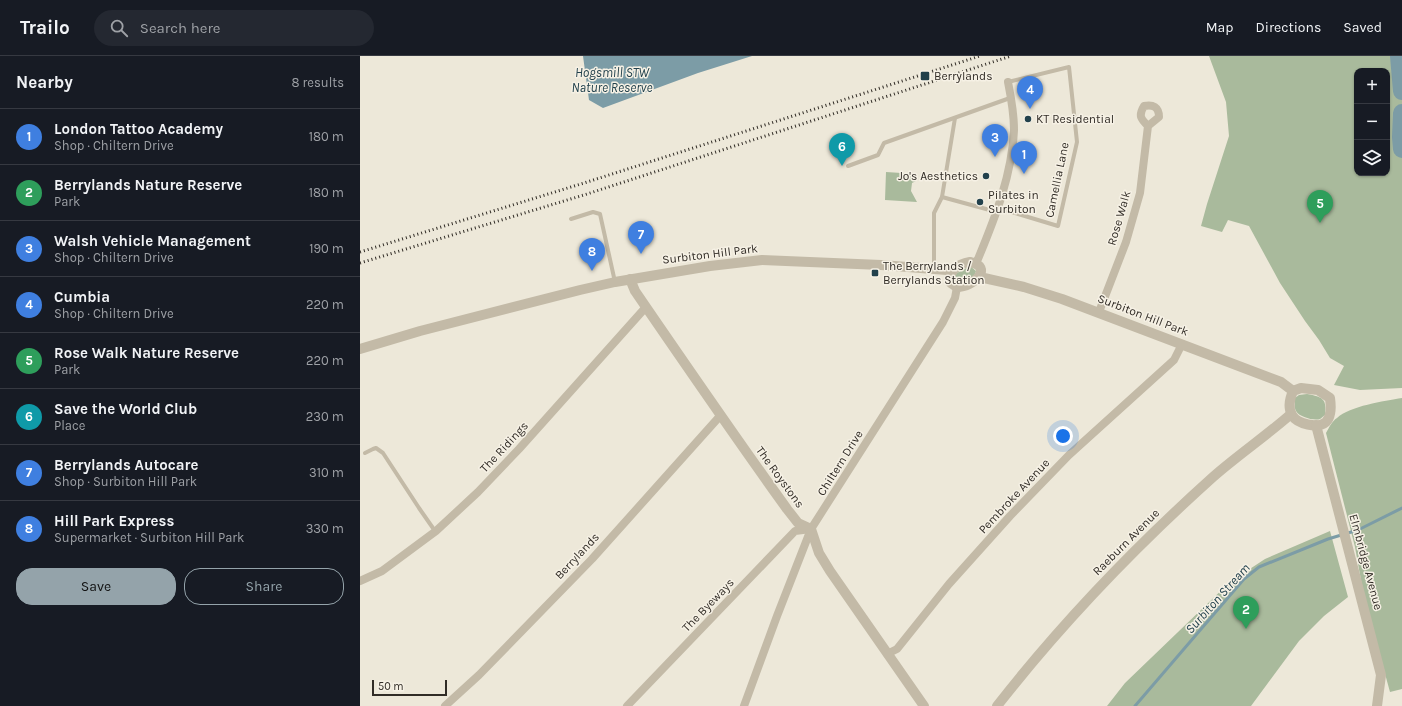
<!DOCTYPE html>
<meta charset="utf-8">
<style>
:root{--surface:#171b24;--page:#242831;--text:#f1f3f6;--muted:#9ea1a6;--line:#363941;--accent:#94a3aa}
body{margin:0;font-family:Karla,sans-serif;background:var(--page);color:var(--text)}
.controls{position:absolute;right:12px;top:12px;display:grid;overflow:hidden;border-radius:8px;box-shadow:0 1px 3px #0004}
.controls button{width:36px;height:36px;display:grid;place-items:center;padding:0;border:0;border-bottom:1px solid var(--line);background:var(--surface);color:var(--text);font:20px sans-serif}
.scale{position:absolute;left:12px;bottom:10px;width:75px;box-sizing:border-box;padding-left:4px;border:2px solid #312c26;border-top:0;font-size:11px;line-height:14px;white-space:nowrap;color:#312c26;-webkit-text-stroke:3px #f6f1e5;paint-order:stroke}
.you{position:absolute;left:703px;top:380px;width:14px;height:14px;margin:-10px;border:3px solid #fff;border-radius:50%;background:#1a73e8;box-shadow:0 0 0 6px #1a73e833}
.badge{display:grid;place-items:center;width:26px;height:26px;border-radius:50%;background:var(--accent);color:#fff;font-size:13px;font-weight:700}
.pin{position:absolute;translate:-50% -33px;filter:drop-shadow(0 1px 2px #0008)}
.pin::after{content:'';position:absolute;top:21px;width:14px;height:12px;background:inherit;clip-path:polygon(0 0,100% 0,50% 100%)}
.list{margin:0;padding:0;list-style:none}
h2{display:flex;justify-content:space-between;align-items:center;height:52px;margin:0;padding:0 16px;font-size:17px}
h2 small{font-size:13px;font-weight:400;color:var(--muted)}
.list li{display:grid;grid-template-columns:26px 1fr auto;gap:12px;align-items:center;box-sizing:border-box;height:56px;padding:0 16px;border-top:1px solid var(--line)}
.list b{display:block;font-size:15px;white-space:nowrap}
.list p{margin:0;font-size:13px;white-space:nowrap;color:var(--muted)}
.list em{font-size:13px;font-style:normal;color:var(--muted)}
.actions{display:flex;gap:8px;padding:12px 16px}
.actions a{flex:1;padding:9px 0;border:1px solid var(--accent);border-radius:16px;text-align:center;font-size:14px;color:var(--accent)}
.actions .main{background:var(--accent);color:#111}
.icon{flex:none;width:22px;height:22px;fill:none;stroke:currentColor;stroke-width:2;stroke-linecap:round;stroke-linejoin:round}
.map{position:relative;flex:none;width:1042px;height:650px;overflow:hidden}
header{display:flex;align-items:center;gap:24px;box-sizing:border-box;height:56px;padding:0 20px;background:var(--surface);border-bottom:1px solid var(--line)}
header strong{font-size:19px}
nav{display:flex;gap:22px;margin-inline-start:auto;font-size:14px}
.search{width:280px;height:36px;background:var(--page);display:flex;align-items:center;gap:10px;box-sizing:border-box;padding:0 14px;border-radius:22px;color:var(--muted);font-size:15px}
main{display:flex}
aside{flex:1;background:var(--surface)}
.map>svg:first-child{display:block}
</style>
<header>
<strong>Trailo</strong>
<div class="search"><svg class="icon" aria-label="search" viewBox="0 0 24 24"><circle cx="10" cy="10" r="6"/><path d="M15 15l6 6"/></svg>Search here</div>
<nav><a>Map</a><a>Directions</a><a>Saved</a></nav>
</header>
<main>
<aside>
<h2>Nearby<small>8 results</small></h2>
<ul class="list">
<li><span class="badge" style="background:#3f7fe0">1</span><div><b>London Tattoo Academy</b><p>Shop · Chiltern Drive</p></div><em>180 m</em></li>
<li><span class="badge" style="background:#2e9e5b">2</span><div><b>Berrylands Nature Reserve</b><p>Park</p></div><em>180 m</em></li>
<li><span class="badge" style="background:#3f7fe0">3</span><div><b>Walsh Vehicle Management</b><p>Shop · Chiltern Drive</p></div><em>190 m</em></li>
<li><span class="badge" style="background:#3f7fe0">4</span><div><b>Cumbia</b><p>Shop · Chiltern Drive</p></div><em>220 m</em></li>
<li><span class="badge" style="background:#2e9e5b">5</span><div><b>Rose Walk Nature Reserve</b><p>Park</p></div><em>220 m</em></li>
<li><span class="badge" style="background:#0f9aa8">6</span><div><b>Save the World Club</b><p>Place</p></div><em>230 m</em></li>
<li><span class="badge" style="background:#3f7fe0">7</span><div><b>Berrylands Autocare</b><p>Shop · Surbiton Hill Park</p></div><em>310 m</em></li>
<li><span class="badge" style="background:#3f7fe0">8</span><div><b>Hill Park Express</b><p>Supermarket · Surbiton Hill Park</p></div><em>330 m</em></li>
</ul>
<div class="actions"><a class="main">Save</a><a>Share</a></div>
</aside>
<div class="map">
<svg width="1042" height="650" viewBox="0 0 1042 650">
<rect width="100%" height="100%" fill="#ede8d9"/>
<!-- green -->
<g fill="#a9ba9c" fill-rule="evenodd">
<path d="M849 0H1042V332L1000 334 974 329 984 310 970 302 959 284 945 265 920 227 889 170 868 164 862 176 841 170 847 148 869 80 866 46ZM997 15H1027V117H997Z"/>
<path d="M526 116 557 118 556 125 552 127 551 135 557 146 525 144Z"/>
<path d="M610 210 616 215 614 221C607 224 600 229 594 222L597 217Z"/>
<path d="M947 338C963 341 967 343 965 359 963 360 962 362 960 363 954 365 939 361 936 355 934 351 935 347 935 342L939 339Z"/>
<path d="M1042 342V633L1030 636 1004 541 995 491 966 377C969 372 972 365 977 362 990 350 1024 345 1042 342Z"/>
<path d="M970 475 988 541 964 560 939 585 891 650H747L765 627 870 526 905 503Z"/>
</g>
<!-- water -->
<path fill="#7c9ca6" d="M223 0H392L338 17 243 52 229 44Z"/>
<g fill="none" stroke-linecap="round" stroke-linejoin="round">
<!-- stream -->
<path stroke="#7c9ca6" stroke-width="3" d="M775 650 884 523 899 511 968 483 998 474 1042 452"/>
<!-- river -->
<g stroke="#7c9ca6" stroke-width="18">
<path d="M1039 0 1042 35"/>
<path d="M1042 57 1041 81 1042 93"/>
</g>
<!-- service -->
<g stroke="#c3baa7" stroke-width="4">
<path d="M595 62 582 141 637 156"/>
<path d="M488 110 518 99 524 87 650 42"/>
<path d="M638 152 698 170 717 86 709 11 648 26"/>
<path d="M211 163 233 156 240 158 255 226"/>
<path d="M574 213V157L582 141"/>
<path d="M5 397 13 393 16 392 23 397 59 452 75 475"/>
</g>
<!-- minor -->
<g stroke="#c3baa7" stroke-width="8">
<path d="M615 207 618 203C635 162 652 119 654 74 654 58 651 41 648 26"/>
<path d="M739 256 766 186 780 137 788 70 799 61C799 51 793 48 784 50 778 60 781 63 788 70"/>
<path d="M0 525 22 515 76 475 118 436 159 393 286 251"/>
<path d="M527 598 537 593 589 528 650 460 709 399 814 304 822 288"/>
<path d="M85 650 119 619 232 503 360 360"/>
<path d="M267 650 435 475 451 473"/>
<path d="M384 650 417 560 451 473 583 266 595 242 597 231"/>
</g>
<!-- tertiary -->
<g stroke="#c3baa7" stroke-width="10">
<path d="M610 206C634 211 614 231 597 231L591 227C587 214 599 208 610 206Z"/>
<path d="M620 220 624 222 664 231 702 243 921 326 933 335"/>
<path d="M270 223 275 235C325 308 375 381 427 453L438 467 451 473 459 497 470 515 564 650"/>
<path d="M0 293 60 275 220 234 255 226 350 210 402 204 521 209 587 214 592 215"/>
<path d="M941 332 958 334 970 342C971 349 972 360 966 366 958 373 937 368 932 359 928 352 930 342 933 335Z"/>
<path d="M956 369 1021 619 1017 650"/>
<path d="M637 650C702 567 775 491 853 421 878 399 906 380 931 358"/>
</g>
<!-- rail -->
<g stroke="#312c26" stroke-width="3" stroke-dasharray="1 3" stroke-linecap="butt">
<path d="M0 196 224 127 620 0"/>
<path d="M0 207 227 138 651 0"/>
</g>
</g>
<!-- markers -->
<g fill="#22414c" stroke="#f6f1e5" stroke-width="1.5">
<rect x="560" y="15" width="10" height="10" rx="2"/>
<circle cx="668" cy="63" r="4"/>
<circle cx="626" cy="120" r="4"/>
<circle cx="620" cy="146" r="4"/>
<rect x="511" y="213" width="8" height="8" rx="2"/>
</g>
<g text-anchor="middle" stroke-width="3" stroke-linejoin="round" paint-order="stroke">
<!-- poi labels -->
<g font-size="12" fill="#312c26" stroke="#f6f1e5" text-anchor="start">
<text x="574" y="24">Berrylands</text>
<text x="676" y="67">KT Residential</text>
<text x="618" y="124" text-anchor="end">Jo's Aesthetics</text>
<text x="628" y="143">Pilates in<tspan x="628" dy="14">Surbiton</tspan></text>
<text x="523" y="214">The Berrylands /<tspan x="523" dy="14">Berrylands Station</tspan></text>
</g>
<!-- street labels -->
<g font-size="12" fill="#312c26" stroke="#f6f1e5">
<text transform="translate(697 124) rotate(-78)" y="4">Camellia Lane</text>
<text transform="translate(759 162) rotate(-74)" y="4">Rose Walk</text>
<text transform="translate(350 198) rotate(-7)" y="4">Surbiton Hill Park</text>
<text transform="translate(783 259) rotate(21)" y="4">Surbiton Hill Park</text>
<text transform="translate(144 391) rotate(-47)" y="4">The Ridings</text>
<text transform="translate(480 407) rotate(-58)" y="4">Chiltern Drive</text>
<text transform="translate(420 421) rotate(54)" y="4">The Roystons</text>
<text transform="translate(654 440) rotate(-47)" y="4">Pembroke Avenue</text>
<text transform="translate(766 486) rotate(-45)" y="4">Raeburn Avenue</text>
<text transform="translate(217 500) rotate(-47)" y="4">Berrylands</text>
<text transform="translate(1006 506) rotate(75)" y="4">Elmbridge Avenue</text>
<text transform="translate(348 549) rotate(-46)" y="4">The Byeways</text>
</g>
<!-- water labels -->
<g font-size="13" font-style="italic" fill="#22414c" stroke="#f6f1e5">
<text x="252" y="21">Hogsmill STW<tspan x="252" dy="15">Nature Reserve</tspan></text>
<text transform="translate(857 542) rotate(-48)" y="5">Surbiton Stream</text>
</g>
</g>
</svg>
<div class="controls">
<button>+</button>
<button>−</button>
<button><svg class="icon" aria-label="layers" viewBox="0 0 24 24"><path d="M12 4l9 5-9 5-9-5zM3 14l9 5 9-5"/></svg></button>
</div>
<div class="scale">50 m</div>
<div class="you"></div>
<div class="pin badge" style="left:664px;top:118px;background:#3f7fe0">1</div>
<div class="pin badge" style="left:886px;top:573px;background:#2e9e5b">2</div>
<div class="pin badge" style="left:635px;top:101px;background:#3f7fe0">3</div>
<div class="pin badge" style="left:670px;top:53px;background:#3f7fe0">4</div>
<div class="pin badge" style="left:960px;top:167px;background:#2e9e5b">5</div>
<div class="pin badge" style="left:482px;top:110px;background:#0f9aa8">6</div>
<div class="pin badge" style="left:281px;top:198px;background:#3f7fe0">7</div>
<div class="pin badge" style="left:232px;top:215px;background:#3f7fe0">8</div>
</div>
</main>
